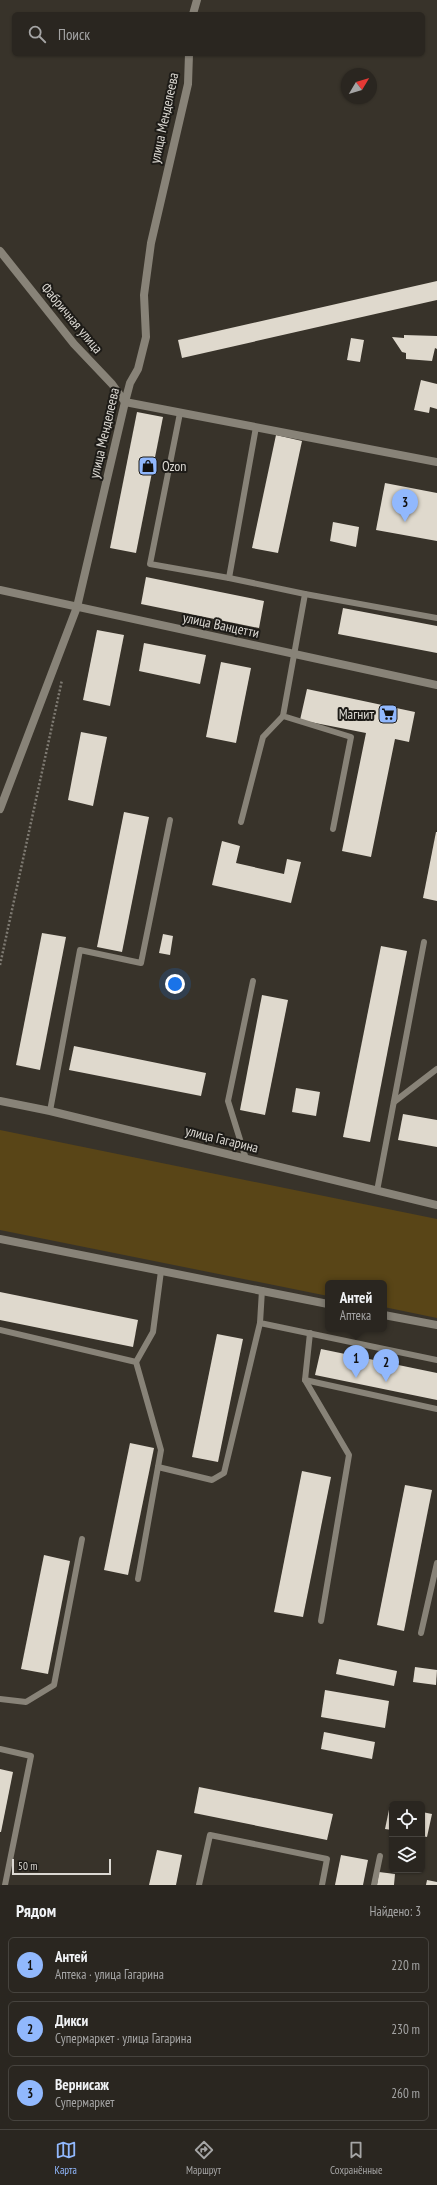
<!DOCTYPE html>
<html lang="ru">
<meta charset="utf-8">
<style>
:root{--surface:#2a2620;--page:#36322d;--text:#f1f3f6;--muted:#a5a5a5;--line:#46433e;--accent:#91b8fd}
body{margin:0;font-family:"PT Sans Narrow",sans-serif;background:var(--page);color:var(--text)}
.controls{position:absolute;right:12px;bottom:12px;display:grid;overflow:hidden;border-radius:6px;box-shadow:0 1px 3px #0004}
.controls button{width:36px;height:36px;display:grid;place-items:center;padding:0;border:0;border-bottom:1px solid var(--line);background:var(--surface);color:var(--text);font:20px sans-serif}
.compass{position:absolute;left:341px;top:68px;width:36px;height:36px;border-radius:50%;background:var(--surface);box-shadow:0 1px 3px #0004;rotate:52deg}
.scale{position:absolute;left:12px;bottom:10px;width:99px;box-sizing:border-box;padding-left:4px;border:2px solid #dcd9d3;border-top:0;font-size:11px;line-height:14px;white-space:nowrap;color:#dcd9d3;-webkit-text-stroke:3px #1d1b17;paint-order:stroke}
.you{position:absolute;left:175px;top:984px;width:14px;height:14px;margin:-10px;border:3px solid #fff;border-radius:50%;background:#1a73e8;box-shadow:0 0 0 6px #1a73e833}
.badge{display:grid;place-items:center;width:26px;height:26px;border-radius:50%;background:var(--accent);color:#111;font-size:13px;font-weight:700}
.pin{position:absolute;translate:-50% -33px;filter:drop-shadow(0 1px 2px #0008)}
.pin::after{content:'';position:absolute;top:21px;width:14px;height:12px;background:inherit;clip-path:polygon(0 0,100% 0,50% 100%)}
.popup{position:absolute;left:325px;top:1280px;width:62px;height:52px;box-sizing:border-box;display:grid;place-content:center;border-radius:6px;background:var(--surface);filter:drop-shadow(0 1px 3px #0005);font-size:13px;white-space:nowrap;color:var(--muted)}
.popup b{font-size:15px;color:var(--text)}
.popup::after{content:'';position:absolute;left:50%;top:100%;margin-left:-8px;border:8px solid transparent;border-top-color:var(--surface)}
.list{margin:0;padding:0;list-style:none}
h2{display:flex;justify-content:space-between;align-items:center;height:52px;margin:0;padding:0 16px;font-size:17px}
h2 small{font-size:13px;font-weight:400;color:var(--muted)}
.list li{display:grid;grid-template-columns:26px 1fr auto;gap:12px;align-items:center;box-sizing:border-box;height:56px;margin:0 8px 8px;padding:0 8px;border:1px solid var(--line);border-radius:6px}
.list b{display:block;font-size:15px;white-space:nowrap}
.list p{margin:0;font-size:13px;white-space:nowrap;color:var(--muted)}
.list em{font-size:13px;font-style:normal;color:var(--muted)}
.icon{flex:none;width:22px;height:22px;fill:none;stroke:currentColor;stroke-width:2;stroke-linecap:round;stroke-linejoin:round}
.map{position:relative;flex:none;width:437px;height:1885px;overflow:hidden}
.search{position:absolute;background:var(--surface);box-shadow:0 1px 3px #0004;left:12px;right:12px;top:12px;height:44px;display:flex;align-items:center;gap:10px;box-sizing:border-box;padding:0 14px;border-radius:6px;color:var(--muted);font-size:15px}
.sheet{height:244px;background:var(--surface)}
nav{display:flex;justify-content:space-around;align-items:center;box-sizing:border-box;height:56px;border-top:1px solid var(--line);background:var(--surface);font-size:11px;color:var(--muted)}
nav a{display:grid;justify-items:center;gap:2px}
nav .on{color:var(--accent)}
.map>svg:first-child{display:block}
</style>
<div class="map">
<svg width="437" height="1885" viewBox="0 0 437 1885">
<rect width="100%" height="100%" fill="#38332a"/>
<!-- green -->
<path fill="#594517" d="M0 1130 437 1219V1318L384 1307V1283H328V1296L0 1230Z"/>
<!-- building -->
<g fill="#dfd9cd">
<path d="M437 281V300L182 358 178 340Z"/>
<path d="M404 335 437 336V349L435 348 432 361 406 359V353L402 352 392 337 404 338Z"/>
<path d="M351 338 364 340 360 362 347 360Z"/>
<path d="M421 380 437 384V409L430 407 429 413 414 410Z"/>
<path d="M137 412 163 417 136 553 110 548Z"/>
<path d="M276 435 302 441 278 553 252 548Z"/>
<path d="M385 483 437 493V541L376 530Z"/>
<path d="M333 522 359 527 356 547 330 541Z"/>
<path d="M146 577 264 601 259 628 141 604Z"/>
<path d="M343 608 437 626V653L338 634Z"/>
<path d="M97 630 124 635 110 706 83 700Z"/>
<path d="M144 643 206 655 200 684 139 671Z"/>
<path d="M221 662 251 668 236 743 206 737Z"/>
<path d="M307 689 415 712 409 742 395 739 371 857 342 851 366 733 300 720Z"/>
<path d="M81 732 107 737 93 806 68 800Z"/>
<path d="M124 812 149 817 122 952 97 947Z"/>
<path d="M436 832H437V901L423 898Z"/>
<path d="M222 841 240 846 236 863 284 874 287 859 301 862 291 903 212 885Z"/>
<path d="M42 933 66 937 40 1070 16 1065Z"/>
<path d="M163 934 173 936 170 955 159 953Z"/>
<path d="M381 946 407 951 370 1142 343 1137Z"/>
<path d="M262 995 288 1000 265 1115 240 1110Z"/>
<path d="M74 1046 206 1073 201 1096 69 1070Z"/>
<path d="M296 1088 320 1092 316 1116 292 1112Z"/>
<path d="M403 1114 437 1120V1147L398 1140Z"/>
<path d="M0 1292 138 1320 133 1347 0 1320Z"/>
<path d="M217 1334 243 1339 218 1462 192 1457Z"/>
<path d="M321 1349 437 1373V1400L315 1375Z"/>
<path d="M130 1443 154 1448 128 1575 104 1570Z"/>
<path d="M302 1471 331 1477 303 1617 274 1612Z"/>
<path d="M405 1485 432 1490 404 1631 377 1625Z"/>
<path d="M44 1555 70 1561 48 1674 21 1669Z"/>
<path d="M339 1659 397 1671 394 1686 336 1674Z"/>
<path d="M415 1667 437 1670 436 1685 413 1682Z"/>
<path d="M325 1690 389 1701 385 1728 321 1717Z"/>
<path d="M324 1732 375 1742 372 1759 321 1749Z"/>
<path d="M0 1769 13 1772 1 1832H0Z"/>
<path d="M199 1787 333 1814 327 1840 194 1813Z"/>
<path d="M390 1805H392V1830L385 1829Z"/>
<path d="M422 1812 432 1814 427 1837 422 1836Z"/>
<path d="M157 1850 182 1855 176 1885H149Z"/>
<path d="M341 1855 368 1860 363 1885H335Z"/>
<path d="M379 1872 395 1874 394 1885H377Z"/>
<path d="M427 1880 437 1882V1885H426Z"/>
</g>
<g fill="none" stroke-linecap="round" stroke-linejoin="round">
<!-- path -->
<path stroke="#7f7b73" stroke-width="2.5" stroke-dasharray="2 2" stroke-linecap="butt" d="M0 965 62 680"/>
<!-- service -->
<g stroke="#888378" stroke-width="6">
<path d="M180 413 150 564 229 578 256 427"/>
<path d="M229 578 305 594 283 716 351 737 333 829"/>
<path d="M305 594 437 618"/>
<path d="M241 822 263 737 283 716"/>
<path d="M394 1102 437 1069"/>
<path d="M50 1111 80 950 141 963 170 820"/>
<path d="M246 1159 228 1101 253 981"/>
<path d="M377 1191 424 942"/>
<path d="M262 1290 260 1323 437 1360"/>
<path d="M0 1330 136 1362 161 1450 138 1579"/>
<path d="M310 1333 305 1380 349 1455 321 1621"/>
<path d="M136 1362 153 1332 161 1271"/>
<path d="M305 1380 437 1409"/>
<path d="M158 1467 212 1480 224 1473 260 1323"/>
<path d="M421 1633 437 1563"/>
<path d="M0 1699 26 1702 54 1685 82 1539"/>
<path d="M0 1749 31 1756 5 1885"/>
<path d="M199 1885 210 1835 327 1859 322 1885"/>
<path d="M374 1885 380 1856"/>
</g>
<!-- minor -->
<g stroke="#888378" stroke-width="8">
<path d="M193 14 197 0"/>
<path d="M0 251 74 344 112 384 125 402 437 462"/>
<path d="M0 590 437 685"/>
<path d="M0 809 77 607 125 402 130 383 138 369 146 337 144 295 151 243 188 84 189 54"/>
<path d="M0 1239 328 1304"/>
<path d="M384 1315 437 1325"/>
</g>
<!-- tertiary -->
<path stroke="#888378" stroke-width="8" d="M0 1101 50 1111 437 1205"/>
</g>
<!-- icons -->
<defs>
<symbol id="shop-square" viewBox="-11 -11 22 22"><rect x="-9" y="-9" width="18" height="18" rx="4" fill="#91b8fd" stroke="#1d1b17"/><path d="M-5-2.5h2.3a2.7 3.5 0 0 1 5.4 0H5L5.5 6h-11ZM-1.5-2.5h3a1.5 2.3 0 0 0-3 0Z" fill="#111"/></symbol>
<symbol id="supermarket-square" viewBox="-11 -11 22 22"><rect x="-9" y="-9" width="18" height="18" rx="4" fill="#91b8fd" stroke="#1d1b17"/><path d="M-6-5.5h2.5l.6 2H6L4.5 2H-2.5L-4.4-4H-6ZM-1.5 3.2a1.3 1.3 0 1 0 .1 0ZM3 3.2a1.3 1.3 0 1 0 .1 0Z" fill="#111"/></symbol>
</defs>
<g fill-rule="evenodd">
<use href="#shop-square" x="137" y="455" width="22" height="22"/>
<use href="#supermarket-square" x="377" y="703" width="22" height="22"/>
</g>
<g text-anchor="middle" stroke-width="4" stroke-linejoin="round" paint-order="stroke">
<!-- street labels -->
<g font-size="14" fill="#dcd9d3" stroke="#1d1b17">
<text transform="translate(164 118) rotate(-78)" y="5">улица Менделеева</text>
<text transform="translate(72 318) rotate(50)" y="5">Фабричная улица</text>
<text transform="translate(104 433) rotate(-77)" y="5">улица Менделеева</text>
<text transform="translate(221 625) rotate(12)" y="5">улица Ванцетти</text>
<text transform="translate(222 1139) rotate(14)" y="5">улица Гагарина</text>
</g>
<!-- poi labels -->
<g font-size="14" fill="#dcd9d3" stroke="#1d1b17" text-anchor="start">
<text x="162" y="471">Ozon</text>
<text x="374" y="719" text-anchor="end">Магнит</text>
</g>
</g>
</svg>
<div class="controls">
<button><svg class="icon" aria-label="locate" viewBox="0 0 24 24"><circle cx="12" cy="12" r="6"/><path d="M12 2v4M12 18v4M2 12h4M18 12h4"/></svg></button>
<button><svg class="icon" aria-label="layers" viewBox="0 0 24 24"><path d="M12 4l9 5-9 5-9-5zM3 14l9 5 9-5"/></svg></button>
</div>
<svg class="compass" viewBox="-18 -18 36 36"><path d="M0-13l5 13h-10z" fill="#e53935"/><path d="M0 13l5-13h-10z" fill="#a5a5a5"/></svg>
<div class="scale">50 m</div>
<div class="you"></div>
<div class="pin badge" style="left:356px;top:1378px">1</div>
<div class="popup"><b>Антей</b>Аптека</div>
<div class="pin badge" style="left:386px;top:1382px">2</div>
<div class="pin badge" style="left:405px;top:522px">3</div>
<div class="search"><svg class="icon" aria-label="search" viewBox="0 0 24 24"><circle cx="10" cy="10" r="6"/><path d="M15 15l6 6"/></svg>Поиск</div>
</div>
<section class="sheet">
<h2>Рядом<small>Найдено: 3</small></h2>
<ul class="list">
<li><span class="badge">1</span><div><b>Антей</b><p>Аптека · улица Гагарина</p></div><em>220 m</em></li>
<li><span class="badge">2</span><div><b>Дикси</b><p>Супермаркет · улица Гагарина</p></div><em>230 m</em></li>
<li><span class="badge">3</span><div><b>Вернисаж</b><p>Супермаркет</p></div><em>260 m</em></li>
</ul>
</section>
<nav>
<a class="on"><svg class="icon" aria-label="map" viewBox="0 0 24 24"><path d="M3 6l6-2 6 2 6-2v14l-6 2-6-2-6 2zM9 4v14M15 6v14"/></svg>Карта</a>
<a><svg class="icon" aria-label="directions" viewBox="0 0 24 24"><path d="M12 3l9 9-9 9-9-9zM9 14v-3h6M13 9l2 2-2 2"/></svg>Маршрут</a>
<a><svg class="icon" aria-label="saved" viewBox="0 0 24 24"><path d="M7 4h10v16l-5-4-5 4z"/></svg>Сохранённые</a>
</nav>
